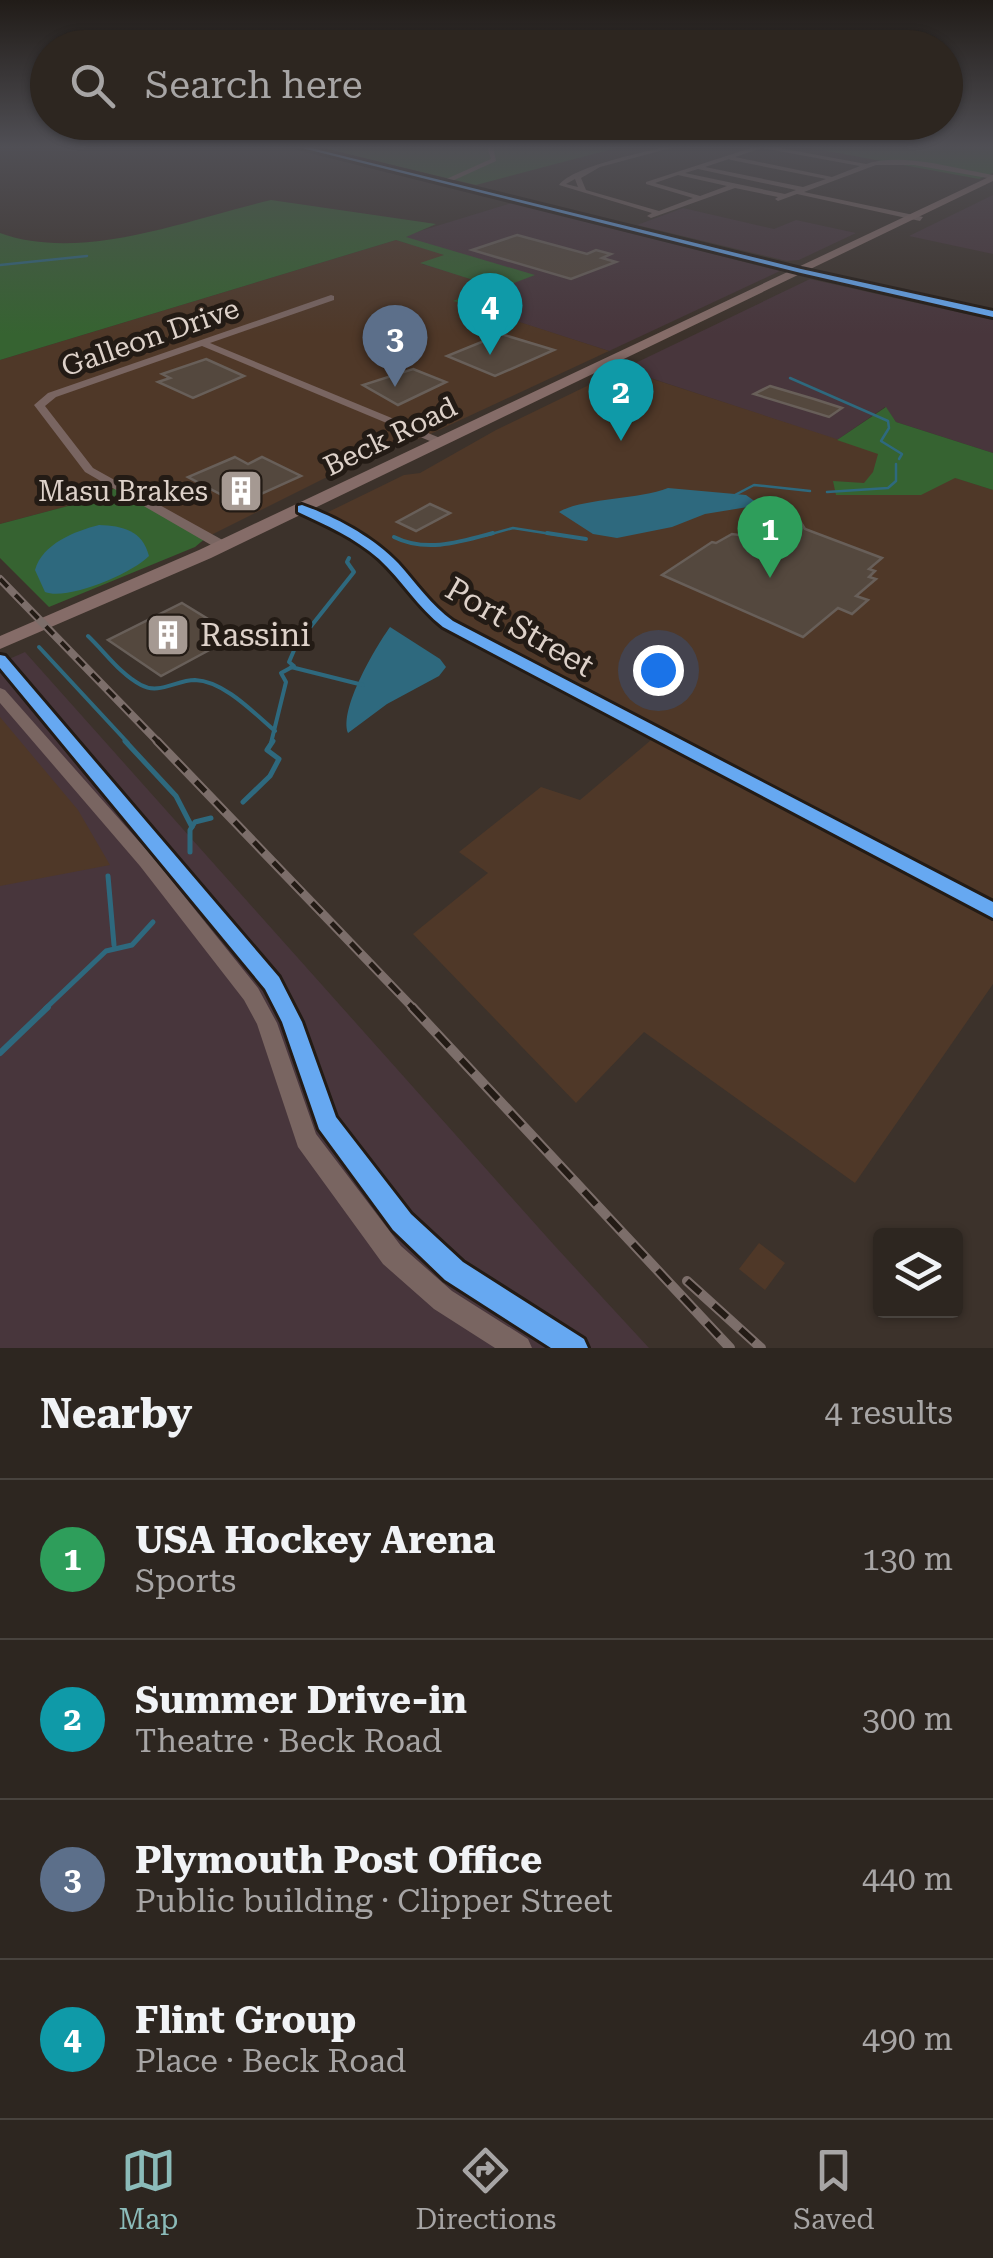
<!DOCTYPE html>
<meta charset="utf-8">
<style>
:root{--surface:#2d2620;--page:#39322d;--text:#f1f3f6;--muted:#a7a5a5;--line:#48433e;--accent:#8bbbb9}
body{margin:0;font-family:"Roboto Serif",serif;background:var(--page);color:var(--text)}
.controls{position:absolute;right:30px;bottom:30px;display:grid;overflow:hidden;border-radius:10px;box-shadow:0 2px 8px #0004}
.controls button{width:90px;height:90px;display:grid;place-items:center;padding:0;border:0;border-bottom:2px solid var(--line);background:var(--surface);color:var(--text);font:50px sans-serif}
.you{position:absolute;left:658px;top:670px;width:35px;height:35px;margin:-25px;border:8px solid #fff;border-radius:50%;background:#1a73e8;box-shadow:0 0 0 15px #1a73e833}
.badge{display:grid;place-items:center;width:65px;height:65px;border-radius:50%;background:var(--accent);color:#fff;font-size:32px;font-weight:700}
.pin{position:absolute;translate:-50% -82px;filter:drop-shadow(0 2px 5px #0008)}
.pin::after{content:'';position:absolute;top:52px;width:35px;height:30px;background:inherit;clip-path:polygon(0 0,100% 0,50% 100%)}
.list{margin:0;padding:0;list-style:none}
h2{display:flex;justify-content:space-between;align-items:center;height:130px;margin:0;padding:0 40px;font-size:42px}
h2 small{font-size:32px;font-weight:400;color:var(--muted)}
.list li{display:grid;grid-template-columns:65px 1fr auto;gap:30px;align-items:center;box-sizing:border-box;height:160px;padding:0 40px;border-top:2px solid var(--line)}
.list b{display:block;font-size:38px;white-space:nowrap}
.list p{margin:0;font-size:32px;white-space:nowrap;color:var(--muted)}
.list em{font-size:32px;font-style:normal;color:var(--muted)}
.icon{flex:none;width:55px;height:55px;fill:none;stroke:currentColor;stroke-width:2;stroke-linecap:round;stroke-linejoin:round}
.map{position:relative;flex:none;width:993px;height:1348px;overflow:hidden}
.search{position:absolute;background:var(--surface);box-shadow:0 2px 8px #0004;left:30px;right:30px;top:30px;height:110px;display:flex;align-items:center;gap:25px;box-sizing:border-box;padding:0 35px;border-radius:55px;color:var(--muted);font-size:38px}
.sheet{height:770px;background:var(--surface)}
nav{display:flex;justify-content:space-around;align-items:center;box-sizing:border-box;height:140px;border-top:2px solid var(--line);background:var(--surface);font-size:28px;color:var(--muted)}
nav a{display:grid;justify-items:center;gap:5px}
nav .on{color:var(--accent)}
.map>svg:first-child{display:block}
</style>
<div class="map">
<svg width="993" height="1348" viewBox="0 0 993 1348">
<rect width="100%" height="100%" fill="#3c322b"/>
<!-- commercial -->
<g fill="#48363c">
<path d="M993 195V254L909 236Z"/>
<path d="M512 203 780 271 609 351 453 301 404 236Z"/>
<path d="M683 208 774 229 796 220 856 233 799 260 787 261 637 225Z"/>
<path d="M810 279 993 320V453L896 422 885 407 837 440 623 369Z"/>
<path d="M25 652 554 1245 649 1348H0V663Z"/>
</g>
<!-- built -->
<g fill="#4f3828">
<path d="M396 240 445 255 422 264 494 286 455 301 609 351 426 436 367 457 207 537 118 487 83 502 0 524V360Z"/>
<path d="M622 369 993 490V984L855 1183 644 1032 576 1103 413 934 488 873 459 852 541 787 580 800 657 735 448 624 383 556 318 517 404 475 420 473 496 430Z"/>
<path d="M0 717 78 810 110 865 0 886Z"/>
<path d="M759 1243 785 1263 765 1290 739 1269Z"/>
</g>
<!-- green -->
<g fill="#366331">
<path d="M311 146H624L476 185Z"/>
<path d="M800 146H993V173L979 179Z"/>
<path d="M271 200 436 224 406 237 535 275 461 303 453 301 492 286 420 263 444 255 396 240 0 360V233C82 263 189 219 271 200Z"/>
<path d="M886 407 896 422 993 453V490L955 478 921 495H836L833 481 864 483 873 472 878 454 837 440Z"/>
<path d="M118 487 207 537 195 547 49 607 0 558V524L83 502Z"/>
</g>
<!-- water -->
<g fill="#2e697e">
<path d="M668 488 746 495 760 505 705 514 672 527 617 538 593 534 559 512C582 498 638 500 668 488Z"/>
<path d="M99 525C123 526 142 530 149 556 133 573 67 601 45 592L35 570C42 544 75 531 99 525Z"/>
<path d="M390 627 440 659 446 667 439 676 387 704 348 733C339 709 375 648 390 627Z"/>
</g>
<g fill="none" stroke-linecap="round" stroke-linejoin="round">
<!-- stream-far3 -->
<g stroke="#2e697e" stroke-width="2.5">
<path d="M329 146 340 153"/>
<path d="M0 265 87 256"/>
<path d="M790 378 888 421 889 428 881 441 902 454 899 459"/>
<path d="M827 492 888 488 896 481V464"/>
<path d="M733 496 754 485 810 491"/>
<path d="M484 536 513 528 564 536"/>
</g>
<!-- stream-far2 -->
<g stroke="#2e697e" stroke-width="4">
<path d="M547 533 586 539"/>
<path d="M394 537C426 553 460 542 493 533"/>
<path d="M88 636C105 652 120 674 141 685 159 695 176 680 195 680 224 681 254 713 275 731"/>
<path d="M39 647 128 743"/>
<path d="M291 667 363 685"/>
<path d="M271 743 286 682 281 673 294 666 289 662 298 641 306 638 308 630 354 572 347 562 349 558"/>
</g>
<!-- stream-far1 -->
<g stroke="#2e697e" stroke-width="5">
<path d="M125 741 176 796 192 827"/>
<path d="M243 802 270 776 279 759 267 750 273 741"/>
<path d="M190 852V830L195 822 211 818"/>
<path d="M108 876 114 945"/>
<path d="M45 1009 106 951 132 945 153 922"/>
</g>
<!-- stream -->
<path stroke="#2e697e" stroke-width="6" d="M0 1053 48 1007"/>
</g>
<!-- building -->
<g fill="#54483e" stroke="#685f59" stroke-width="2.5">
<path d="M517 235 587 254 596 250 611 254 602 258 616 262 571 279 472 250Z"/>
<path d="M501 334 554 350 495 376 447 356Z"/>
<path d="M206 359 244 376 193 398 158 382 170 378 162 374Z"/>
<path d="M413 369 446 382 398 405 363 385Z"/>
<path d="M770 386 814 399 842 408 829 417 754 394Z"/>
<path d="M235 457 248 464 262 457 301 476 239 504 188 477Z"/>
<path d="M430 504 450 513 416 531 397 522Z"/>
<path d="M791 516 800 521 805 529 882 558 869 569 875 571 869 577 876 579 856 596 868 600 852 614 838 608 803 637 662 575 712 542 716 543 732 534 754 537 782 517Z"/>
<path d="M182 603 226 630 203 642 213 648 161 676 108 640Z"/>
</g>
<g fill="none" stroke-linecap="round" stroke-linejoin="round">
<!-- minor -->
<g fill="#796561" fill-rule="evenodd">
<path d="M294 146H303L444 180 491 159 487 146H493L496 161 450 182 801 269 993 311V317L801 273Z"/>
<path d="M670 146H678L600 167 581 178 586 190 659 211 693 198 646 184V182L757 146H769L866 164C901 152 957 169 993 175V179L914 165H876L804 192 923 217 920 221 797 194 778 201 775 199 778 197 735 188 651 218 647 216 652 213 559 185C574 166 644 152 670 146ZM762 148 860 166 832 177 735 157ZM729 159 731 160 826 179 803 187 705 167ZM698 169 796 190 785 194 685 173ZM678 175 727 186 700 196 655 183ZM575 179 578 187 566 184Z"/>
<path d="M331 295 334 296V300L210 343 445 440V444H437L202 346 56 397 45 406 93 468 228 543 229 546 228 549H218L85 472 34 405 48 393Z"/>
<path d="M302 505C336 517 373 537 398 563 416 583 431 605 453 621L993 902V918L443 627C418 608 402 580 379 559 355 538 326 525 298 512V506Z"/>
<path d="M0 655 5 656 279 977 302 1022 336 1117 411 1214 463 1262 584 1339 588 1348H551L445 1280 393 1230 319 1129 282 1022 265 989 0 668Z"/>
<path d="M0 688 5 690 152 856 258 988 277 1023 316 1134 401 1246 452 1291 528 1339 532 1348H495L434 1309 383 1264 298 1147 257 1024 244 1000 140 866 0 703Z"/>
</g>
<!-- major -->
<path fill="#856c68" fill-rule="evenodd" d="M993 175V181L211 558 0 649V636L199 550Z"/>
<defs>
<path id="rail-far2" d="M0 579 159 743"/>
<path id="rail-far1" d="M157 741 414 1009"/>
<g id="rail">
<path d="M412 1007 730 1348"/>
<path d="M687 1281 761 1348"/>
</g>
</defs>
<!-- rail-far2 casing -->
<use href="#rail-far2" stroke="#7c6e6a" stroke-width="8"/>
<!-- rail-far1 casing -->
<use href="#rail-far1" stroke="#7c6e6a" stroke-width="9"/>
<!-- rail casing -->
<use href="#rail" stroke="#7c6e6a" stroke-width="10"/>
<!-- rail-far2 -->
<use href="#rail-far2" stroke="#231b15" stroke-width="4" stroke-dasharray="11" stroke-linecap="butt"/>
<!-- rail-far1 -->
<use href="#rail-far1" stroke="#231b15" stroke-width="5" stroke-dasharray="14" stroke-linecap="butt"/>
<!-- rail -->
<use href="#rail" stroke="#231b15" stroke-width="6" stroke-dasharray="18" stroke-linecap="butt"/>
<defs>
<g id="cycleway">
<path d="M294 146H303L801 269 993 311V317L801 273Z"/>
<path d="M302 505C336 517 373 537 398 563 416 583 431 605 453 621L993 902V918L443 627C418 608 402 580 379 559 355 538 326 525 298 512V506Z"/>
<path d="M0 655 5 656 279 977 302 1022 336 1117 411 1214 463 1262 584 1339 588 1348H551L445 1280 393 1230 319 1129 282 1022 265 989 0 668Z"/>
</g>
</defs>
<!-- cycleway casing -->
<use href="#cycleway" stroke="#231b15" stroke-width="6"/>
<!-- cycleway -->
<use href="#cycleway" fill="#66a8f1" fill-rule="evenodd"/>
</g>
<!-- sky -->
<linearGradient id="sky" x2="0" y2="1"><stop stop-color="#211c18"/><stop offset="0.44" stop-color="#504f55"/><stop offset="1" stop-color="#504f55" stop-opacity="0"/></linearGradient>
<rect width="993" height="334" fill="url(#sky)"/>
<!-- icons -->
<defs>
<symbol id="building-square" viewBox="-11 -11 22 22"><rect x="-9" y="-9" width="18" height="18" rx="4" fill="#a59992" stroke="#231b15"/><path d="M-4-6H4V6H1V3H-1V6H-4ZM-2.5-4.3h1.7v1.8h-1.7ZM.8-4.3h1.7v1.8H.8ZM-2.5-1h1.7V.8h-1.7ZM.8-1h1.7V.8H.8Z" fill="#fff"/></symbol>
</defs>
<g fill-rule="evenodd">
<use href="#building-square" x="216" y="466" width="50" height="50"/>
<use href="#building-square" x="143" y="610" width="50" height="50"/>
</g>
<g text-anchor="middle" stroke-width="10" stroke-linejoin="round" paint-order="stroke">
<!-- far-street labels -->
<g font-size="28" fill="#ddd1c9" stroke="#231b15">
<text transform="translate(150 337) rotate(-19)" y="10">Galleon Drive</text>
<text transform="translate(390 436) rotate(-26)" y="10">Beck Road</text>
</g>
<!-- far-poi labels -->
<g font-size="28" fill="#ddd1c9" stroke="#231b15" text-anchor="end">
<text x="208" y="501">Masu Brakes</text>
</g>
<!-- street labels -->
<g font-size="32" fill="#ddd1c9" stroke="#231b15">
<text transform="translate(520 627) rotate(30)" y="11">Port Street</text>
</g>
<!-- poi labels -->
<g font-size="32" fill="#ddd1c9" stroke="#231b15" text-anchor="start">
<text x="200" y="646">Rassini</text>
</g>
</g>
</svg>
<div class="controls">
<button><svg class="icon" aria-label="layers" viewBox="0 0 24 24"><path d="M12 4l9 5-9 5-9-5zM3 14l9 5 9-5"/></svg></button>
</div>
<div class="you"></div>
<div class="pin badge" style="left:770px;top:578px;background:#2e9e5b">1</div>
<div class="pin badge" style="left:621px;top:441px;background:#0f9aa8">2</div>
<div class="pin badge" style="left:395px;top:387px;background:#5c6f8a">3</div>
<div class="pin badge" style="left:490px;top:355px;background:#0f9aa8">4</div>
<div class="search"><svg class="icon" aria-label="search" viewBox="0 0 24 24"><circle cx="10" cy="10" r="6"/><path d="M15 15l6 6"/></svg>Search here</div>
</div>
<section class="sheet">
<h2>Nearby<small>4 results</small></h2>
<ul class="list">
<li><span class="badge" style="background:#2e9e5b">1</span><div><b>USA Hockey Arena</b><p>Sports</p></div><em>130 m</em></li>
<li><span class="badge" style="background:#0f9aa8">2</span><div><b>Summer Drive-in</b><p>Theatre · Beck Road</p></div><em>300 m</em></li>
<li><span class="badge" style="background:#5c6f8a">3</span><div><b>Plymouth Post Office</b><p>Public building · Clipper Street</p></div><em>440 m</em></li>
<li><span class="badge" style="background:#0f9aa8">4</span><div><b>Flint Group</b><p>Place · Beck Road</p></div><em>490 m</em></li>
</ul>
</section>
<nav>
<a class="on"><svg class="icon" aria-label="map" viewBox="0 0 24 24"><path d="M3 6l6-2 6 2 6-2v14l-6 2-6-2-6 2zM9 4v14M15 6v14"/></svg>Map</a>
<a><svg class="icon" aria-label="directions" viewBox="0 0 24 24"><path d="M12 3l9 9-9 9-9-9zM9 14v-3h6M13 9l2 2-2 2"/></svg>Directions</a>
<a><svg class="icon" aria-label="saved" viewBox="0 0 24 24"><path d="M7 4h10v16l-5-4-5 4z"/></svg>Saved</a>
</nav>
